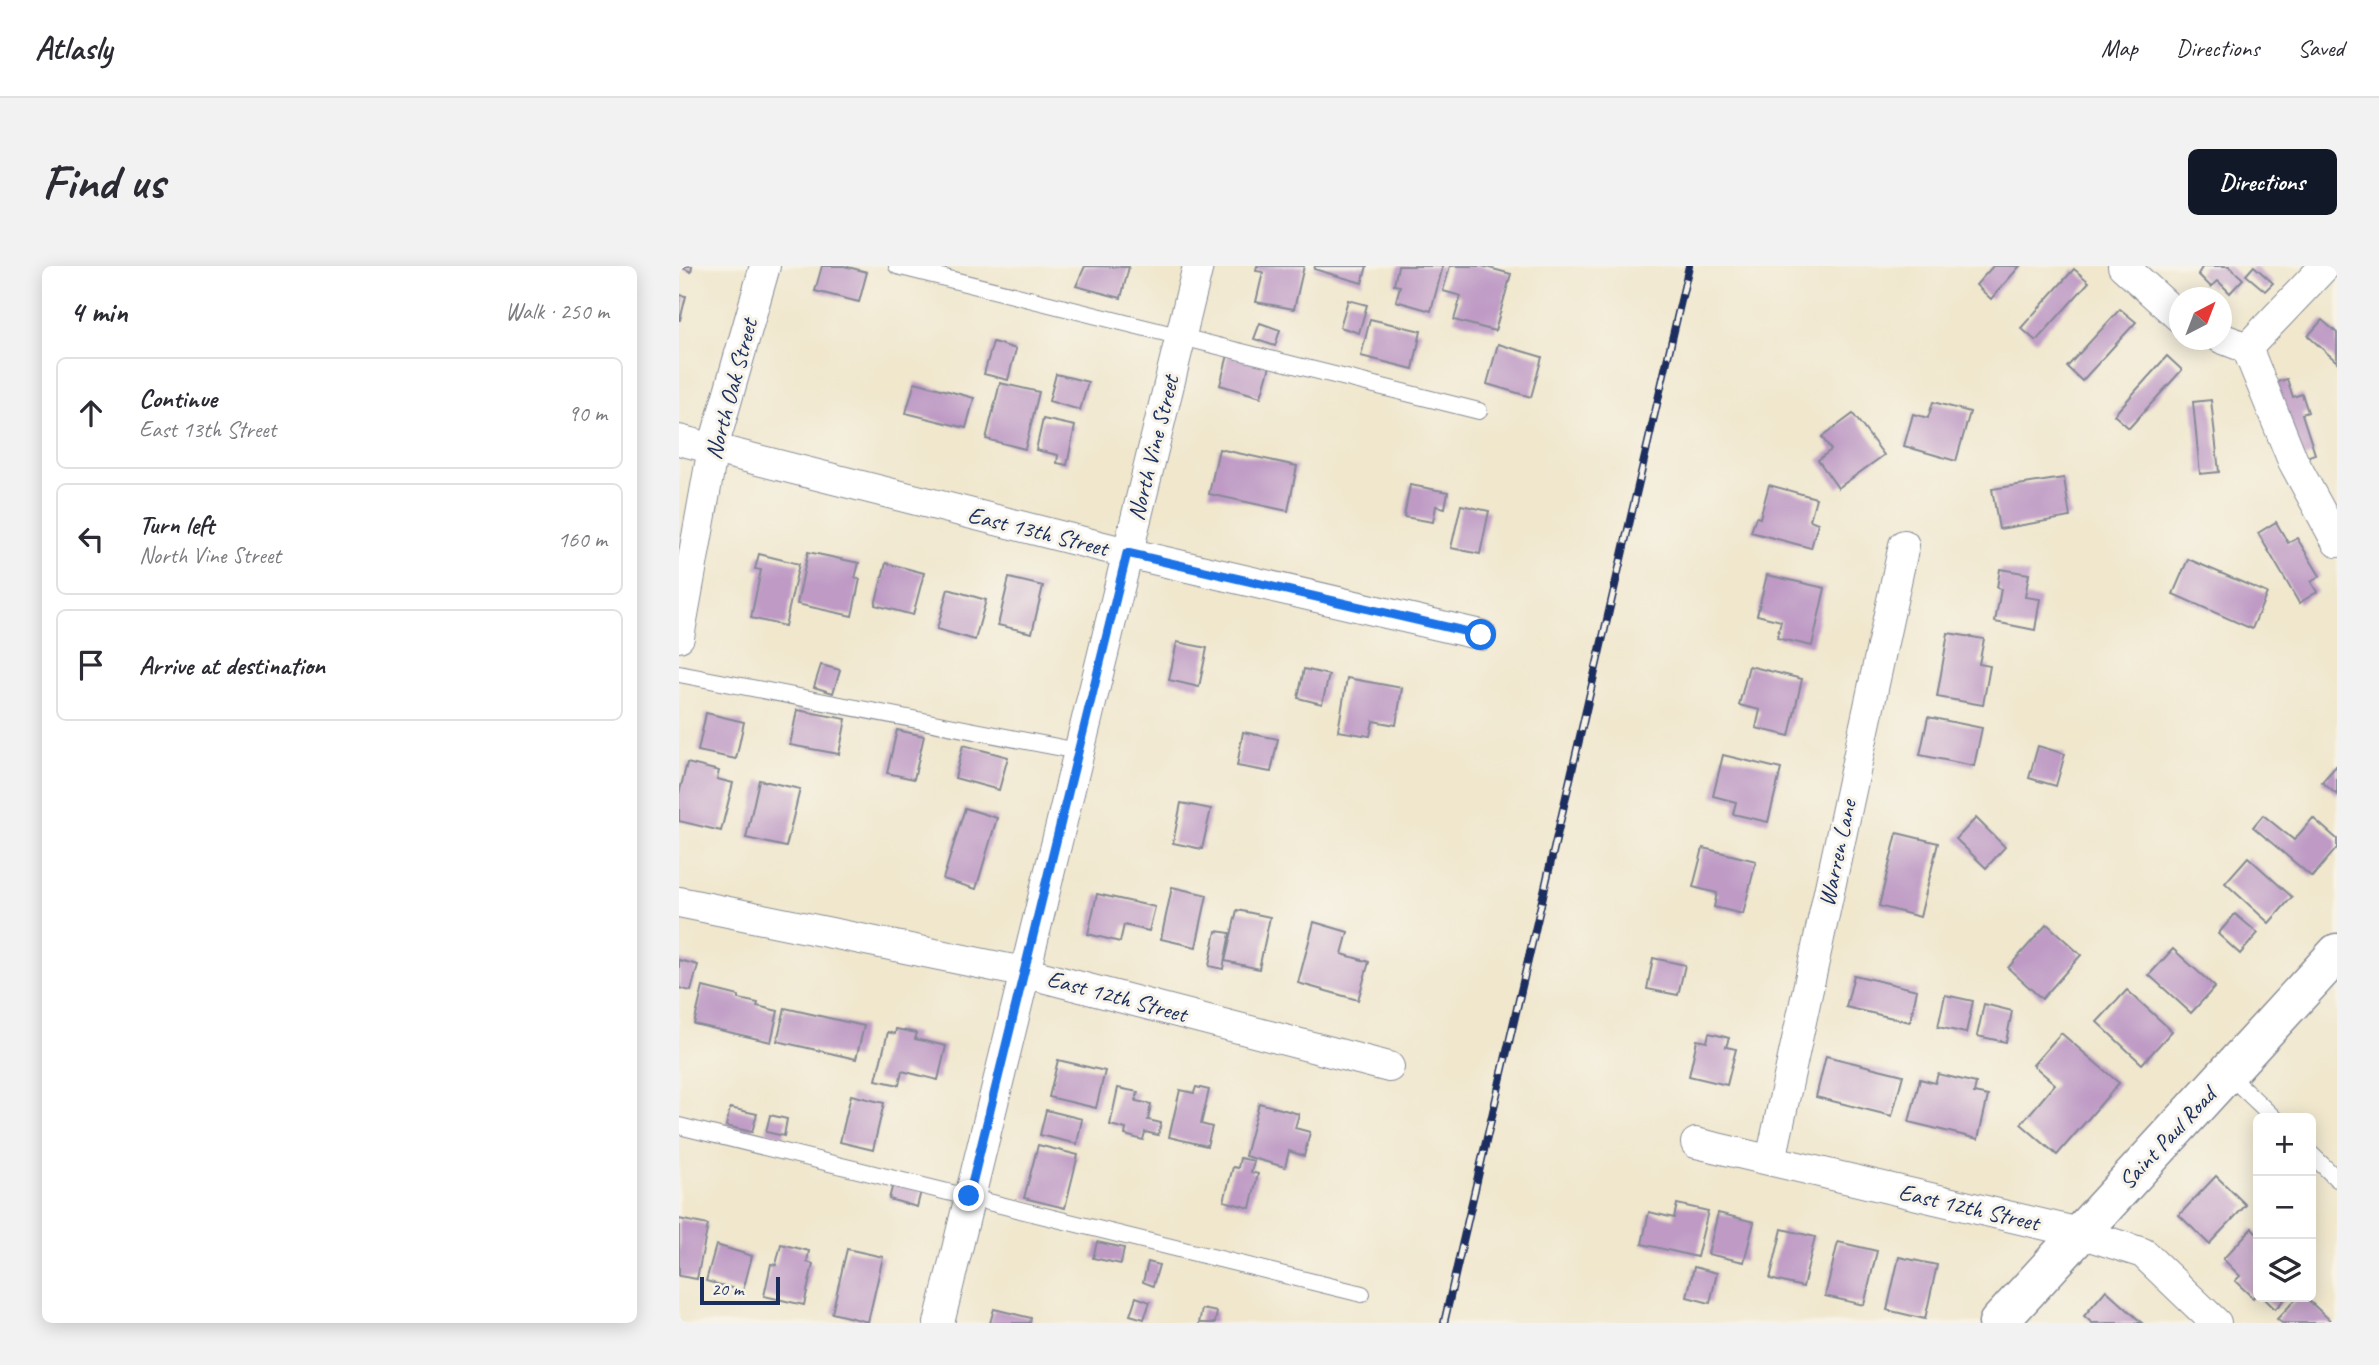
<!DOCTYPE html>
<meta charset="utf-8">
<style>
:root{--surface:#fff;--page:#f2f2f3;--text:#2b2b33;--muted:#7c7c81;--line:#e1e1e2;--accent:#111827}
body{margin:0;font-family:Caveat,sans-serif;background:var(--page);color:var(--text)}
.controls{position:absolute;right:21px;bottom:21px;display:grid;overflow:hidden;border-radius:10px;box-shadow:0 4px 18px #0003}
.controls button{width:63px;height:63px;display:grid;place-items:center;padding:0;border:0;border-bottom:2px solid var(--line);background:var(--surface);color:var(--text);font:35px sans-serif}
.compass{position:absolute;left:1490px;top:21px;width:63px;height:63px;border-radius:50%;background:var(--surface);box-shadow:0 4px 18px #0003;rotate:42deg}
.scale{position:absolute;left:21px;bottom:18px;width:80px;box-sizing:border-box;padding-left:7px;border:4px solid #1b2f5e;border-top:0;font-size:19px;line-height:24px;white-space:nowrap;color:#1b2f5e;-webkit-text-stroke:5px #f7f3e8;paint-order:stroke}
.stop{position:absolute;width:21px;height:21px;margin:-16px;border:5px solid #1a73e8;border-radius:50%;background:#fff}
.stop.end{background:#1a73e8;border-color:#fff;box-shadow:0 2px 7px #0008}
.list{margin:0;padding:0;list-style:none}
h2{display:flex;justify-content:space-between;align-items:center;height:91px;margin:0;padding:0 28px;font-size:30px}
h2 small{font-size:23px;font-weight:400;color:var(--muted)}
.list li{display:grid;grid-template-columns:46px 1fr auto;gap:21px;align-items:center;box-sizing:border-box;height:112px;margin:0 14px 14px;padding:0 14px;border:2px solid var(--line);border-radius:10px}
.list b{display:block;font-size:26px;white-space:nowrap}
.list p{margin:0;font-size:23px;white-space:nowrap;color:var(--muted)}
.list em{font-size:23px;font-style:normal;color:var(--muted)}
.icon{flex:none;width:38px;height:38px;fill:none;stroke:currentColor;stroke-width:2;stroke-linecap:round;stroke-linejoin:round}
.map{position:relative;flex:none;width:1658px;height:1057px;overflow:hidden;border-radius:10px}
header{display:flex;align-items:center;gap:42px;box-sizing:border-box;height:98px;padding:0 35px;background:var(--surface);border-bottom:2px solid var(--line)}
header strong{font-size:33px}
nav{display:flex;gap:38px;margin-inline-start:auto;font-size:24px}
.intro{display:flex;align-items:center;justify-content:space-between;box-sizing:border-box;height:168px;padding:0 42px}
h1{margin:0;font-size:49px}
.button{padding:18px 32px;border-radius:10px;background:var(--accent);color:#fff;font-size:24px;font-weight:700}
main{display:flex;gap:42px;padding:0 42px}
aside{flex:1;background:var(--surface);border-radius:10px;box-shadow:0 4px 18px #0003}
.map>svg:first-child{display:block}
</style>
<header>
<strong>Atlasly</strong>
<nav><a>Map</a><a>Directions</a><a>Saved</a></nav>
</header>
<div class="intro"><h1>Find us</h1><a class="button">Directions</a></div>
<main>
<aside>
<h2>4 min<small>Walk · 250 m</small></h2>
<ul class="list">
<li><svg class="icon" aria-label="ahead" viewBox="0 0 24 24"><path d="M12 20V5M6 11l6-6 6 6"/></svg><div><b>Continue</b><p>East 13th Street</p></div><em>90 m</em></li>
<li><svg class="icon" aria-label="left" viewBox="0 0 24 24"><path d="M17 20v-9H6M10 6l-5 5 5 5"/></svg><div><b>Turn left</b><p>North Vine Street</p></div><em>160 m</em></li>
<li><svg class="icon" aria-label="arrive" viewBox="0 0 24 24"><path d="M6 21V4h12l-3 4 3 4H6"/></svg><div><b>Arrive at destination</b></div></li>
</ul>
</aside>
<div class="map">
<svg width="1658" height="1057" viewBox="0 0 1658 1057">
<rect width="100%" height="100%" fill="#f7f3e8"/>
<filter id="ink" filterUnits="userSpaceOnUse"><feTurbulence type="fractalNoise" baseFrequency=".0143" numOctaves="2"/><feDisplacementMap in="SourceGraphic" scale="14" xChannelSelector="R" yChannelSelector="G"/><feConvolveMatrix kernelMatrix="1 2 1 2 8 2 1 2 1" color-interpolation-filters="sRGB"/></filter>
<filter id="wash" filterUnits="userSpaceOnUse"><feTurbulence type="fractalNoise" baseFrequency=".00686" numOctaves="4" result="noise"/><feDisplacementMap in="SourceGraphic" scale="28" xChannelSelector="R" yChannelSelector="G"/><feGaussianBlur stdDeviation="1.57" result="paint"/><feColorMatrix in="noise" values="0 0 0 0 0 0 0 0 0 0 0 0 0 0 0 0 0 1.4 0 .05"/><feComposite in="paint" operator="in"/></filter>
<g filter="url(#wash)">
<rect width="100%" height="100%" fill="#f0e7cd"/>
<g id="blocks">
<!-- building -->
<g fill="#be9ac5">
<path d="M0 0H13L12 6Z"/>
<path d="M143 0H165L188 6 180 36 136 25Z"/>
<path d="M406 0 450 1 442 32 397 20Z"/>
<path d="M578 0H625L615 43 577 36 584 6 577 5Z"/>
<path d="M636 0H688L683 17 635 3Z"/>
<path d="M719 0H764L752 45 717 35 721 20 715 19Z"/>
<path d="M771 0H803L832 8 816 65 775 54 782 30 764 25Z"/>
<path d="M1314 0H1341L1312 33 1297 19Z"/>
<path d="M1524 0H1550L1564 13 1551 27 1539 15 1532 21 1519 8Z"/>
<path d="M1575 0 1594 17 1586 25 1567 9Z"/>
<path d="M1395 3 1410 16 1357 75 1342 62Z"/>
<path d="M0 29 7 30 1 54H0Z"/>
<path d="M669 34 688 39 680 67 661 61Z"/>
<path d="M1441 43 1457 56 1403 115 1388 101Z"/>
<path d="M691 53 742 65 734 103 682 90Z"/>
<path d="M1643 54 1658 67V96L1629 70Z"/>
<path d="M581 57 601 64 596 80 575 73Z"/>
<path d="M314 76 337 83 329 114 305 108Z"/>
<path d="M819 78 863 91 852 131 808 118Z"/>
<path d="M549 89 591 100 582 131 541 119Z"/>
<path d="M1488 90 1503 104 1450 162 1435 149Z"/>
<path d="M377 108 409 116 401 144 370 135Z"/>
<path d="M1608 113 1614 131 1623 128 1629 146 1623 148 1636 188 1619 194 1594 117Z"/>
<path d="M236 116 295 132 287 162 227 147Z"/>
<path d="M321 117 360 126 346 183 307 173Z"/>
<path d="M1532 134 1540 206 1521 208 1514 136Z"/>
<path d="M1254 136 1291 146 1277 195 1225 180 1234 148 1249 152Z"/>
<path d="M1174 148 1205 189 1159 222 1139 194 1152 184 1143 171Z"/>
<path d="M364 153 396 160 388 199 378 197 379 189 357 184Z"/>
<path d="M540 183 618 200 609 245 530 228Z"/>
<path d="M1385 212 1391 251 1320 263 1313 223Z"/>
<path d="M731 219 769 226 766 242 757 240 754 256 725 251Z"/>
<path d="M1090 219 1137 232 1131 254 1139 257 1132 282 1072 266 1077 251 1081 252Z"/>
<path d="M782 239 810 245 801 288 772 282Z"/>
<path d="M1597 256 1609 277 1618 272 1641 310 1632 316 1638 326 1620 337 1579 267Z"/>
<path d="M129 286 180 297 176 312 181 313 173 350 118 338Z"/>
<path d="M80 288 120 298 106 360 72 352 82 304 76 303Z"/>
<path d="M1509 293 1588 327 1573 363 1494 328Z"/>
<path d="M207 297 245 307 234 349 196 339Z"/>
<path d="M1321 303 1350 308 1346 331 1361 333 1356 364 1316 356 1322 323 1318 322Z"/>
<path d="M1088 309 1146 322 1133 380 1098 372 1102 355 1078 349Z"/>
<path d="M330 312 364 320 353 367 319 359Z"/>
<path d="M269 323 307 334 296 374 258 363Z"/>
<path d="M1269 367 1305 373 1300 398 1311 400 1304 439 1258 431Z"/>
<path d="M498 376 528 382 520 421 490 414Z"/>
<path d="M142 399 161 404 154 427 135 421Z"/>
<path d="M1070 400 1123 413 1110 470 1077 462 1081 444 1060 439Z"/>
<path d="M625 403 650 409 643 438 619 432Z"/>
<path d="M668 412 723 422 717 459 694 455 691 470 659 465Z"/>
<path d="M118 444 167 453 160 488 111 479Z"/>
<path d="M27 447 65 456 57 493 19 485Z"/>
<path d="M1249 451 1303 462 1295 500 1241 489Z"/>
<path d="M218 464 245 470 235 513 208 507Z"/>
<path d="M564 466 599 473 592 506 558 500Z"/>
<path d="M284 479 329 491 320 524 276 512Z"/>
<path d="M1359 480 1386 488 1377 520 1350 512Z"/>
<path d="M1044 489 1102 503 1089 556 1054 548 1057 536 1034 530Z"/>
<path d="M8 497 40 505 38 513 54 517 42 565 0 555V528Z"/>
<path d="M1658 499V529L1643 516Z"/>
<path d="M80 514 121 523 107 581 67 572Z"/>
<path d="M502 537 532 543 523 583 494 577Z"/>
<path d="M286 542 318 552 297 623 264 613Z"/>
<path d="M1584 549 1615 574 1634 552 1658 573V582L1633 611 1574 561Z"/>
<path d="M1297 552 1326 581 1307 602 1277 573Z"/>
<path d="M1218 567 1259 577 1241 651 1200 640Z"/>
<path d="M1024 582 1077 595 1064 648 1035 641 1038 627 1014 621Z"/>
<path d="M1569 591 1613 631 1590 657 1546 617Z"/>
<path d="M493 621 528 629 517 681 482 673Z"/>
<path d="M418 628 476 641 470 665 445 659 441 676 409 668Z"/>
<path d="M558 644 591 651 580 703 546 695Z"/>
<path d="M1556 648 1579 667 1561 688 1539 668Z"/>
<path d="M635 656 669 666 663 688 690 696 679 734 619 717Z"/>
<path d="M1368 658 1402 689 1363 733 1329 702Z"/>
<path d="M537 665 551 667 544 703 530 700Z"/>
<path d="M1494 683 1536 721 1512 747 1470 709Z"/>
<path d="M974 692 1006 699 999 729 968 723Z"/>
<path d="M0 694 19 699 12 725 0 722Z"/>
<path d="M1175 709 1238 724 1231 756 1167 741Z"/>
<path d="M24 721 60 730V733L79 737 78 740 99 745 92 776 15 758Z"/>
<path d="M1448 724 1493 765 1463 798 1418 756Z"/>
<path d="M1266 729 1294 735 1287 767 1259 761Z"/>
<path d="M1305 738 1333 745 1327 776 1298 770Z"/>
<path d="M106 742 185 760 177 793 98 775Z"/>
<path d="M217 763 238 767 236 773 267 780 259 814 223 805 220 819 197 814 209 766 216 768Z"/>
<path d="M1030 767 1050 772 1047 781 1057 783 1048 819 1010 810 1018 774 1028 776Z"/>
<path d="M1382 767 1440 817 1378 889 1342 858 1376 818 1354 799Z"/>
<path d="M1147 790 1224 809 1213 850 1137 831Z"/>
<path d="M379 794 426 805 417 842 370 831Z"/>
<path d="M1259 808 1297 817 1295 827 1309 830 1299 873 1230 856 1241 813 1256 817Z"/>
<path d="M517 821 530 824 522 858 533 861 528 880 490 871 501 824 515 827Z"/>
<path d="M439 822 459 826 457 835 472 838 469 854 482 857 479 869 466 866 464 874 446 869 447 863 431 859Z"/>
<path d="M172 829 205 837 194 884 161 876Z"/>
<path d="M580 837 620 848 616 862 631 866 625 890 610 885 606 901 566 890Z"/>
<path d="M51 842 78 848 73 866 47 860Z"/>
<path d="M367 844 403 853 398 878 361 869Z"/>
<path d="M91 849 108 853 105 870 87 866Z"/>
<path d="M359 879 399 889 386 942 345 932Z"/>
<path d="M561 892 575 895 572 906 579 908 571 942 545 935 554 901 559 902Z"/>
<path d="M1537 910 1567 939 1530 978 1500 949Z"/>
<path d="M214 918 242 925 238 941 210 933Z"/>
<path d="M998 938 1029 945 1018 991 963 978 970 946 995 952Z"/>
<path d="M1039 947 1075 956 1065 996 1029 988Z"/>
<path d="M0 953 29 959 18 1013 0 1010Z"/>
<path d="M1573 962 1579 968V1026L1574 1032 1556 1015 1561 1010 1544 993Z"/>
<path d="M1103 963 1136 971 1124 1021 1091 1013Z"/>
<path d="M418 976 445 982 442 998 414 992Z"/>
<path d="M1159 976 1198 985 1185 1039 1146 1030Z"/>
<path d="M102 978 130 985 128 996 134 998 125 1039 85 1030 92 998 97 999Z"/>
<path d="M37 979 73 990 64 1025 27 1015Z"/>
<path d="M168 983 204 991 189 1056 153 1047Z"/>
<path d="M1220 991 1258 999 1246 1053 1208 1044Z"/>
<path d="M469 996 480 999 474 1020 464 1016Z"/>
<path d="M1015 1001 1038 1007 1031 1037 1008 1031Z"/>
<path d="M1427 1024 1463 1057H1413L1405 1050Z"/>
<path d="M457 1031 471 1036 465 1053 451 1049Z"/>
<path d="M1584 1031H1608L1596 1043Z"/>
<path d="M1619 1031H1626L1654 1057H1603L1598 1053Z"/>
<path d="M315 1043 352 1052 351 1057H311Z"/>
<path d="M523 1043 538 1046 536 1057H520Z"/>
</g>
</g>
</g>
<g filter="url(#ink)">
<use href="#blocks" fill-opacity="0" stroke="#868b96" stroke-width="2"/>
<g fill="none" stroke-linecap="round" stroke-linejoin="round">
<defs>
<g id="service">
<path d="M218 0 800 145"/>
<path d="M0 408 399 485"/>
<path d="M1548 807 1595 852"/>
<path d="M0 860 683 1028"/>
<path d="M1632 888 1658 913"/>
</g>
<g id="minor">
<path d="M1444 0 1500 51"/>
<path d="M1542 72 1568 82"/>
<path d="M1568 82 1614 195 1658 276"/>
<path d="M1568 82 1646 0"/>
<path d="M0 174 448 287 802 369"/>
<path d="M0 371 34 182 86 0"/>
<path d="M0 636 344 706 710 801"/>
<path d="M1017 877 1401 967 1464 987 1537 1057"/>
<path d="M1092 894 1225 279"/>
<path d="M260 1057 519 0"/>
</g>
<path id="secondary" d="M1319 1057 1658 687"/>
</defs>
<!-- service casing -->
<use href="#service" stroke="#868b96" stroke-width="18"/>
<!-- minor casing -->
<use href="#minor" stroke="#868b96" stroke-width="32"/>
<!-- secondary casing -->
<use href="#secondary" stroke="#868b96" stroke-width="41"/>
<!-- service -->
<use href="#service" stroke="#fff" stroke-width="16"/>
<!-- minor -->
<use href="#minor" stroke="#fff" stroke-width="30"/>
<!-- secondary -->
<use href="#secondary" stroke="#fff" stroke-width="38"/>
<defs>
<path id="rail" d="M765 1057 1010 0"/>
</defs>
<!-- rail casing -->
<use href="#rail" stroke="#1b2f5e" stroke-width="8"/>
<!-- rail -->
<use href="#rail" stroke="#f7f3e8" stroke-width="5" stroke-dasharray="16" stroke-linecap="butt"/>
</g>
</g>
<g fill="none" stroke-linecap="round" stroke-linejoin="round" filter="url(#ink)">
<!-- route -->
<path stroke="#1a73e8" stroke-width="9" d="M290 930 448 287 802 369"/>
</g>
<g text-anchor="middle" stroke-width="6" stroke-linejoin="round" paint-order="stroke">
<!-- street labels -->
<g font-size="24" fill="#1b2f5e" stroke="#f7f3e8">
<text transform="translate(52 123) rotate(-75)" y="8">North Oak Street</text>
<text transform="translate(474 182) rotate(-76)" y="8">North Vine Street</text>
<text transform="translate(359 265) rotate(14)" y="8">East 13th Street</text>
<text transform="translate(1158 587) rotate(-78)" y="8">Warren Lane</text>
<text transform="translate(438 730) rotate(15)" y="8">East 12th Street</text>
<text transform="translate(1488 872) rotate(-47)" y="8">Saint Paul Road</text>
<text transform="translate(1290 941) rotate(13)" y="8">East 12th Street</text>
</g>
</g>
</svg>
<div class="controls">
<button>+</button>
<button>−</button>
<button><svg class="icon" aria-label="layers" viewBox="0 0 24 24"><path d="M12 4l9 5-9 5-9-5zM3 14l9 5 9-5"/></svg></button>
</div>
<svg class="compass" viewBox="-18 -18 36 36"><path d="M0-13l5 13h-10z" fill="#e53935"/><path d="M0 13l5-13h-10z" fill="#7c7c81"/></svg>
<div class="scale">20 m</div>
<div class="stop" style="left:802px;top:369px"></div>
<div class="stop end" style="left:290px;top:930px"></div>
</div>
</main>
